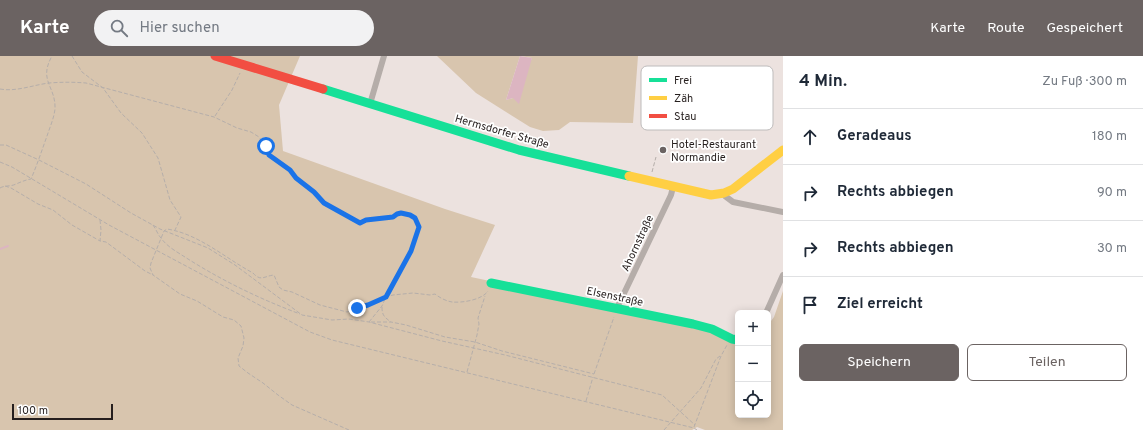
<!DOCTYPE html>
<html lang="de">
<meta charset="utf-8">
<style>
:root{--surface:#fff;--page:#f2f2f3;--text:#1f2937;--muted:#747a83;--line:#e0e1e3;--accent:#6b6362}
body{margin:0;font-family:Overpass,sans-serif;background:var(--page);color:var(--text)}
.controls{position:absolute;right:12px;bottom:12px;display:grid;overflow:hidden;border-radius:6px;box-shadow:0 2px 10px #0003}
.controls button{width:36px;height:36px;display:grid;place-items:center;padding:0;border:0;border-bottom:1px solid var(--line);background:var(--surface);color:var(--text);font:20px sans-serif}
.scale{position:absolute;left:12px;bottom:10px;width:101px;box-sizing:border-box;padding-left:4px;border:2px solid #261f1e;border-top:0;font-size:11px;line-height:14px;white-space:nowrap;color:#261f1e;-webkit-text-stroke:3px #fff;paint-order:stroke}
.stop{position:absolute;width:12px;height:12px;margin:-9px;border:3px solid #1a73e8;border-radius:50%;background:#fff}
.stop.end{background:#1a73e8;border-color:#fff;box-shadow:0 1px 4px #0008}
.list{margin:0;padding:0;list-style:none}
h2{display:flex;justify-content:space-between;align-items:center;height:52px;margin:0;padding:0 16px;font-size:17px}
h2 small{font-size:13px;font-weight:400;color:var(--muted)}
.list li{display:grid;grid-template-columns:26px 1fr auto;gap:12px;align-items:center;box-sizing:border-box;height:56px;padding:0 16px;border-top:1px solid var(--line)}
.list b{display:block;font-size:15px;white-space:nowrap}
.list em{font-size:13px;font-style:normal;color:var(--muted)}
.actions{display:flex;gap:8px;padding:12px 16px}
.actions a{flex:1;padding:9px 0;border:1px solid var(--accent);border-radius:6px;text-align:center;font-size:14px;color:var(--accent)}
.actions .main{background:var(--accent);color:#fff}
.icon{flex:none;width:22px;height:22px;fill:none;stroke:currentColor;stroke-width:2;stroke-linecap:round;stroke-linejoin:round}
.map{position:relative;flex:none;width:783px;height:374px;overflow:hidden}
header{display:flex;align-items:center;gap:24px;box-sizing:border-box;height:56px;padding:0 20px;background:var(--accent);color:#fff}
header strong{font-size:19px}
nav{display:flex;gap:22px;margin-inline-start:auto;font-size:14px}
.search{width:280px;height:36px;background:var(--page);display:flex;align-items:center;gap:10px;box-sizing:border-box;padding:0 14px;border-radius:22px;color:var(--muted);font-size:15px}
main{display:flex}
aside{flex:1;background:var(--surface)}
.map>svg:first-child{display:block}
</style>
<header>
<strong>Karte</strong>
<div class="search"><svg class="icon" aria-label="search" viewBox="0 0 24 24"><circle cx="10" cy="10" r="6"/><path d="M15 15l6 6"/></svg>Hier suchen</div>
<nav><a>Karte</a><a>Route</a><a>Gespeichert</a></nav>
</header>
<main>
<div class="map">
<svg width="783" height="374" viewBox="0 0 783 374">
<rect width="100%" height="100%" fill="#ece2df"/>
<!-- green -->
<g fill="#d8c5ae">
<path d="M0 0H300L279 49 283 95 445 153 495 169 471 221 693 268 738 287V359H768V269L774 261 783 235V374H705L697 371 692 374H0Z"/>
<path d="M437 0H520L506 44 513 42 532 2 521 0H638L633 67 570 66 559 74 543 75 530 71 476 37Z"/>
</g>
<!-- water -->
<path fill="#dcb5c1" d="M520 0 532 2 519 48 513 42 506 44Z"/>
<g fill="none" stroke-linecap="round" stroke-linejoin="round">
<!-- stream -->
<path stroke="#dcb5c1" stroke-width="2" d="M0 193 8 190"/>
<!-- path -->
<g stroke="#b5aeaa" stroke-width="1" stroke-dasharray="4 2" stroke-linecap="butt">
<path d="M72 0 82 16 103 32 121 57 142 77 158 102 170 144 181 161 175 174"/>
<path d="M0 33C16 36 33 29 49 27 62 26 74 26 86 27L214 61 237 72 251 76 259 81 266 90 269 99 290 114 296 122 314 137 324 147 360 167 366 164 393 161 397 158 401 157 410 159 415 162 419 171 411 195 390 231 382 250 369 266"/>
<path d="M215 60 232 34 240 17"/>
<path d="M0 89H6L39 104 86 128 131 157 160 173 208 192 235 209 302 259 332 264 349 263 369 266 442 285 505 299 662 339 695 369"/>
<path d="M0 106 12 111 109 169 310 276 332 284 694 372 697 374"/>
<path d="M652 116 656 101"/>
<path d="M5 130 11 132 38 148 53 154 72 169 100 185"/>
<path d="M0 132C5 129 10 131 16 128 21 126 25 124 31 123 37 109 42 94 47 80 50 71 54 62 55 53 56 30 38 25 52 0"/>
<path d="M100 164 101 174 100 185 106 186 145 215 153 219"/>
<path d="M153 169C156 173 158 179 161 182 167 191 179 197 188 203 223 225 260 243 300 258"/>
<path d="M382 251C382 259 384 261 391 266"/>
<path d="M371 266H391L406 269 445 281 475 286 502 295 594 318"/>
<path d="M467 316 477 279 479 268 478 262 485 240"/>
<path d="M594 318 614 261"/>
<path d="M586 345 593 321"/>
<path d="M694 371 721 300 727 289"/>
<path d="M349 374 292 349 278 339 263 327 248 317 239 310 238 302 243 290 244 282 241 270 234 264 223 261 197 245 180 238 153 219 150 212 151 207 164 175 167 173C199 178 225 202 253 217 261 226 264 220 274 219L279 231 283 234 292 236 320 249 347 256 368 249 386 241 393 239 413 237 430 239 435 238C440 242 446 245 452 246 462 247 482 244 488 235"/>
<path d="M664 374 701 332 716 303 720 300"/>
</g>
<!-- street -->
<g stroke="#b5ada9" stroke-width="6">
<path d="M370 48 384 0"/>
<path d="M724 137 725 140 733 146 783 156"/>
<path d="M617 252 671 139 673 131"/>
<path d="M766 257 783 219"/>
</g>
<!-- fast -->
<g stroke="#16e098" stroke-width="9">
<path d="M323 33 519 94 629 120"/>
<path d="M491 227 693 268 712 273 732 283 738 284"/>
</g>
<!-- slow -->
<path stroke="#ffcf43" stroke-width="9" d="M629 120 711 139 724 137 733 133 783 94"/>
<!-- jam -->
<path stroke="#f24e42" stroke-width="9" d="M215 0 323 33"/>
</g>
<g fill="none" stroke-linecap="round" stroke-linejoin="round">
<!-- route -->
<path stroke="#1a73e8" stroke-width="5" d="M266 90 269 99 290 114 296 122 314 136 324 147 360 167 366 164 393 161 397 158 401 157 410 159 415 162 419 171 411 195 386 241 368 249 357 252"/>
</g>
<!-- markers -->
<circle fill="#6b6362" stroke="#fff" stroke-width="1.5" cx="663" cy="94" r="4"/>
<g text-anchor="middle" stroke-width="3.5" stroke-linejoin="round" paint-order="stroke">
<!-- street labels -->
<g font-size="11" fill="#261f1e" stroke="#fff">
<text transform="translate(502 75) rotate(16)" y="4">Hermsdorfer Straße</text>
<text transform="translate(637 187) rotate(-65)" y="4">Ahornstraße</text>
<text transform="translate(615 240) rotate(12)" y="4">Elsenstraße</text>
</g>
<!-- poi labels -->
<g font-size="11" fill="#261f1e" stroke="#fff" text-anchor="start">
<text x="671" y="92">Hotel-Restaurant<tspan x="671" dy="13">Normandie</tspan></text>
</g>
</g>
<!-- legend -->
<rect x="641" y="10" width="132" height="64" rx="6" fill="#fff" stroke="#bebcbc" stroke-width="1"/>
<rect x="649" y="22" width="18" height="4" fill="#16e098"/>
<rect x="649" y="40" width="18" height="4" fill="#ffcf43"/>
<rect x="649" y="58" width="18" height="4" fill="#f24e42"/>
<g font-size="11" fill="#261f1e">
<text x="674" y="28">Frei</text>
<text x="674" y="46">Zäh</text>
<text x="674" y="64">Stau</text>
</g>
</svg>
<div class="controls">
<button>+</button>
<button>−</button>
<button><svg class="icon" aria-label="locate" viewBox="0 0 24 24"><circle cx="12" cy="12" r="6"/><path d="M12 2v4M12 18v4M2 12h4M18 12h4"/></svg></button>
</div>
<div class="scale">100 m</div>
<div class="stop" style="left:266px;top:90px"></div>
<div class="stop end" style="left:357px;top:252px"></div>
</div>
<aside>
<h2>4 Min.<small>Zu Fuß · 300 m</small></h2>
<ul class="list">
<li><svg class="icon" aria-label="ahead" viewBox="0 0 24 24"><path d="M12 20V5M6 11l6-6 6 6"/></svg><div><b>Geradeaus</b></div><em>180 m</em></li>
<li><svg class="icon" aria-label="right" viewBox="0 0 24 24"><path d="M7 20v-9h11M14 6l5 5-5 5"/></svg><div><b>Rechts abbiegen</b></div><em>90 m</em></li>
<li><svg class="icon" aria-label="right" viewBox="0 0 24 24"><path d="M7 20v-9h11M14 6l5 5-5 5"/></svg><div><b>Rechts abbiegen</b></div><em>30 m</em></li>
<li><svg class="icon" aria-label="arrive" viewBox="0 0 24 24"><path d="M6 21V4h12l-3 4 3 4H6"/></svg><div><b>Ziel erreicht</b></div></li>
</ul>
<div class="actions"><a class="main">Speichern</a><a>Teilen</a></div>
</aside>
</main>
